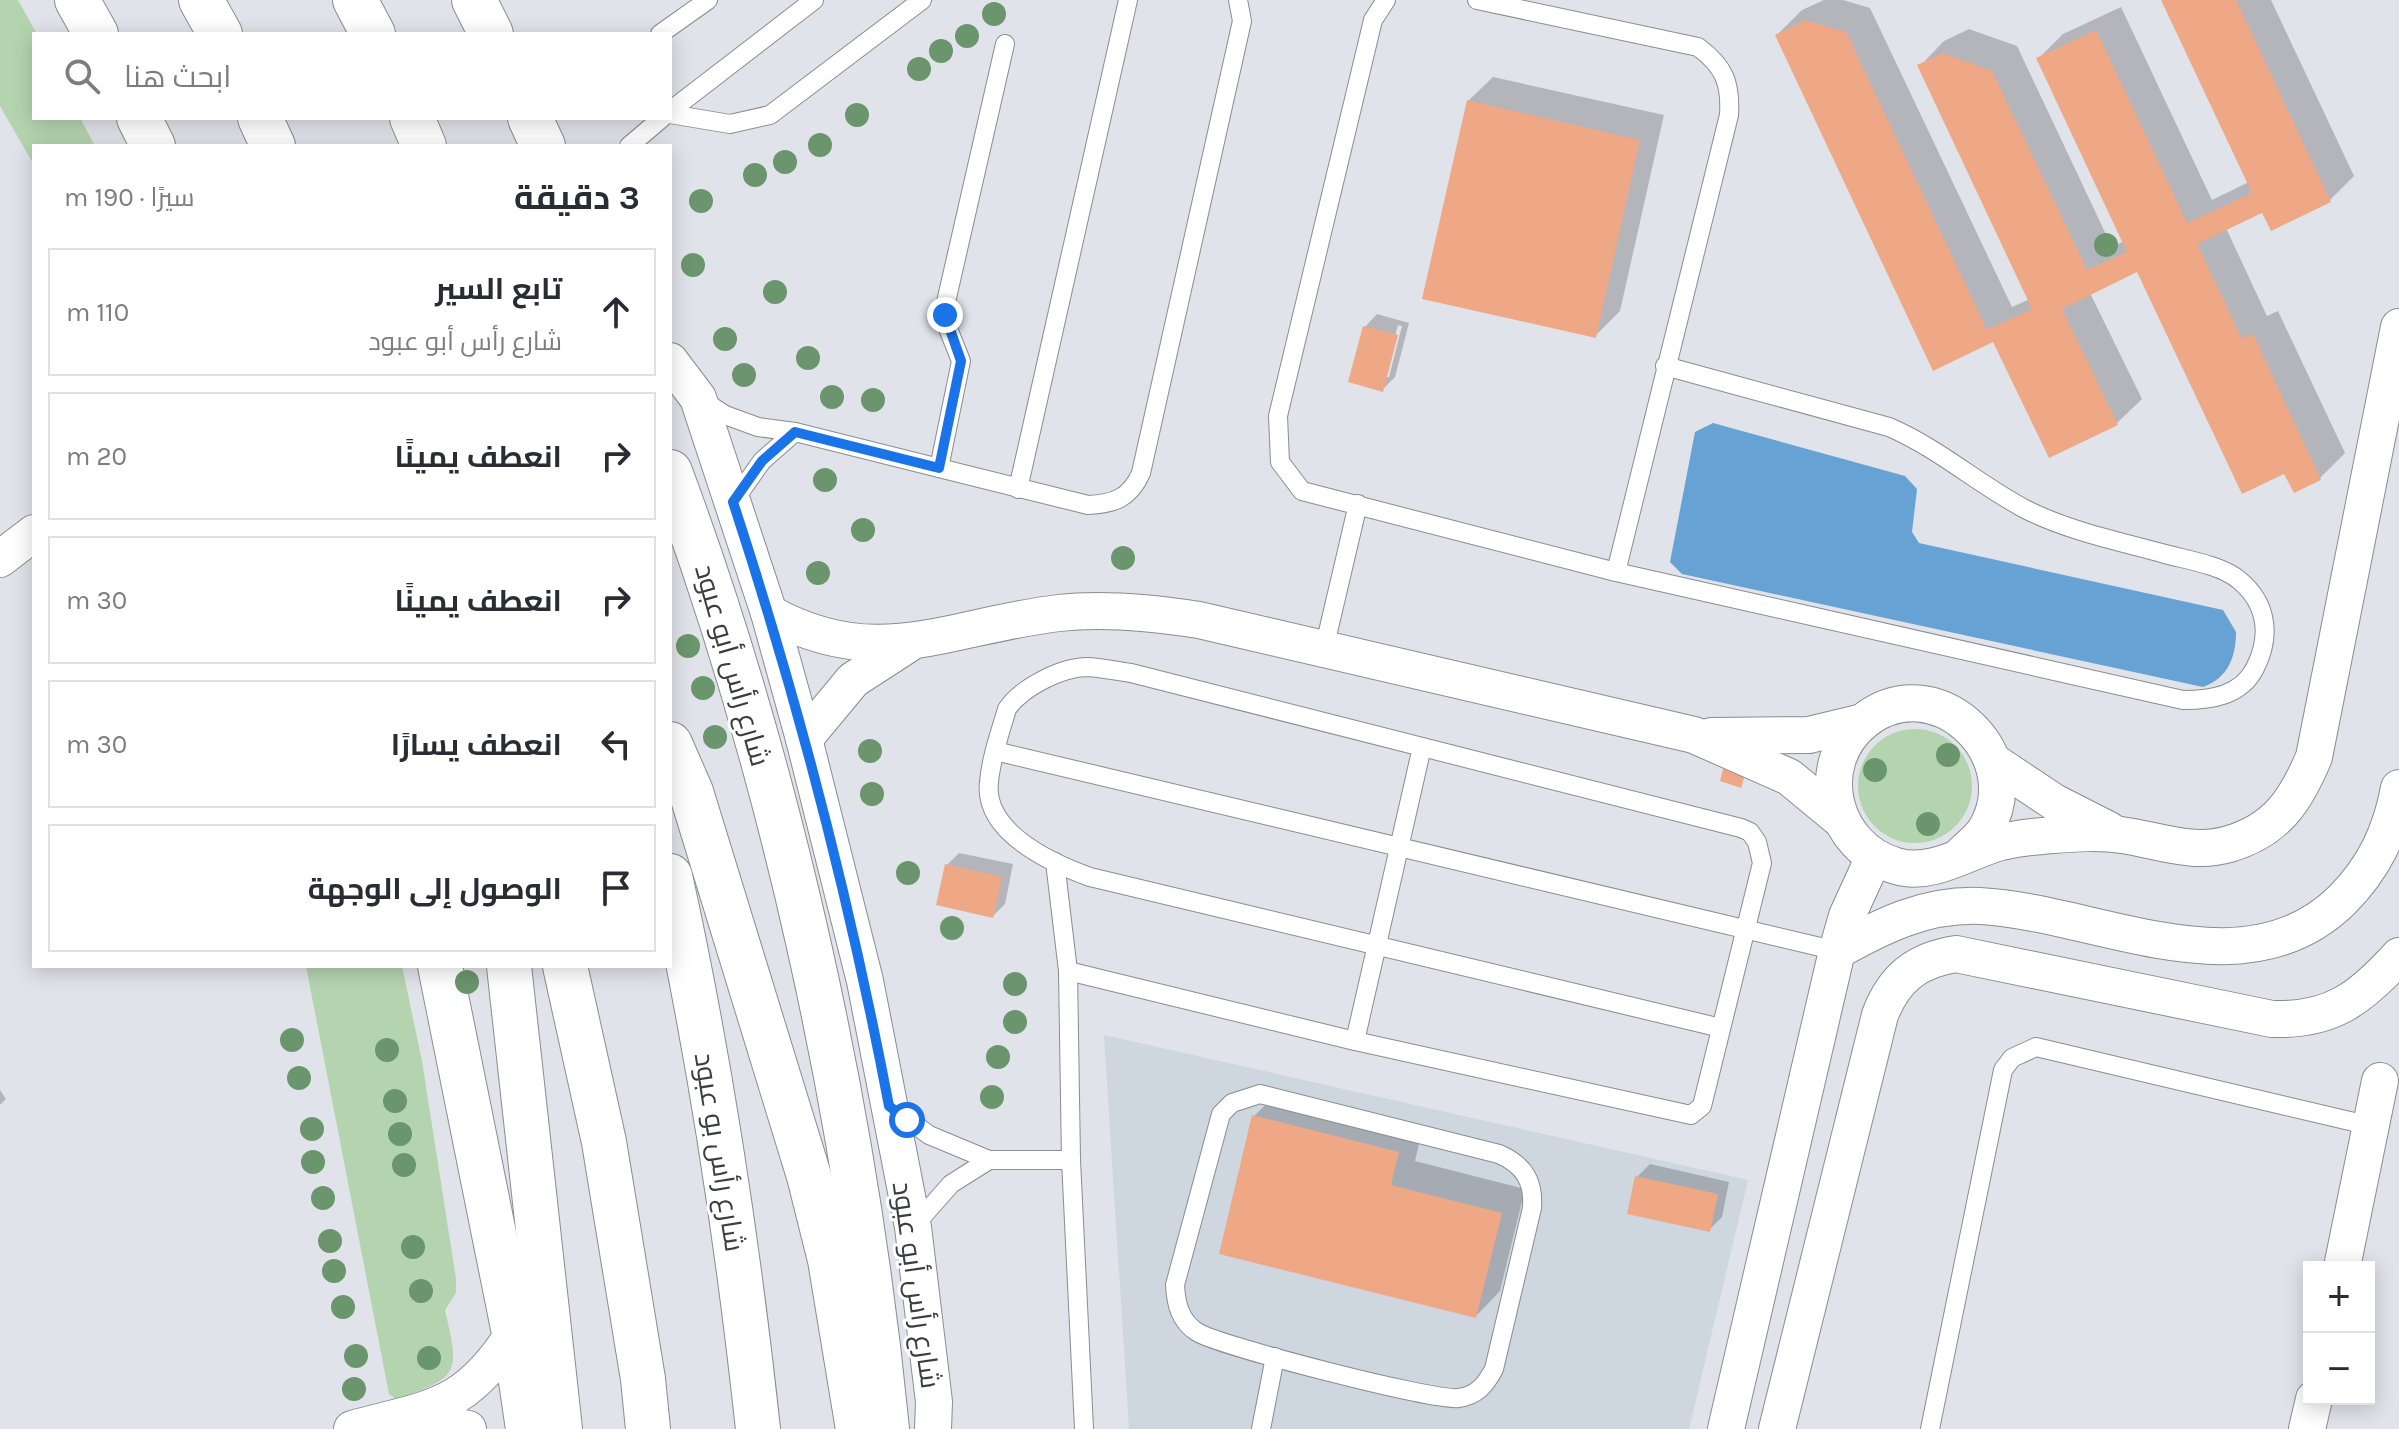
<!DOCTYPE html>
<html lang="ar">
<meta charset="utf-8">
<style>
:root{--surface:#fff;--page:#f7f7f7;--text:#2b2b33;--muted:#7c7c81;--line:#e1e1e2}
body{margin:0;font-family:Karla,Cairo,sans-serif;background:var(--page);color:var(--text);direction:rtl}
.controls{position:absolute;right:24px;bottom:24px;display:grid;overflow:hidden;border-radius:0px;box-shadow:0 4px 20px #0003}
.controls button{width:72px;height:72px;display:grid;place-items:center;padding:0;border:0;border-bottom:2px solid var(--line);background:var(--surface);color:var(--text);font:40px sans-serif}
.stop{position:absolute;width:24px;height:24px;margin:-18px;border:6px solid #1a73e8;border-radius:50%;background:#fff}
.stop.end{background:#1a73e8;border-color:#fff;box-shadow:0 2px 8px #0008}
.list{margin:0;padding:0;list-style:none}
h2{display:flex;justify-content:space-between;align-items:center;height:104px;margin:0;padding:0 32px;font-size:34px}
h2 small{font-size:26px;font-weight:400;color:var(--muted)}
.list li{display:grid;grid-template-columns:52px 1fr auto;gap:24px;align-items:center;box-sizing:border-box;height:128px;margin:0 16px 16px;padding:0 16px;border:2px solid var(--line);border-radius:0px}
.list b{display:block;font-size:30px;white-space:nowrap}
.list p{margin:0;font-size:26px;white-space:nowrap;color:var(--muted)}
.list em{font-size:26px;font-style:normal;color:var(--muted)}
.icon{flex:none;width:44px;height:44px;fill:none;stroke:currentColor;stroke-width:2;stroke-linecap:round;stroke-linejoin:round}
.map{position:relative;flex:none;width:2399px;height:1429px;overflow:hidden;direction:ltr}
.search{position:absolute;background:var(--surface);box-shadow:0 4px 20px #0003;left:32px;top:32px;width:640px;height:88px;display:flex;align-items:center;gap:20px;box-sizing:border-box;padding:0 28px;border-radius:0px;color:var(--muted);font-size:30px}
.panel{position:absolute;background:var(--surface);box-shadow:0 4px 20px #0003;left:32px;top:144px;width:640px;height:824px;border-radius:0px;direction:rtl}
.map>svg:first-child{display:block}
</style>
<div class="map">
<svg width="2399" height="1429" viewBox="0 0 2399 1429">
<rect width="100%" height="100%" fill="#e0e3e9"/>
<!-- built -->
<path fill="#ced6e0" d="M1104 1035 1748 1180 1689 1429H1129Z"/>
<!-- green -->
<g fill="#b4d4b0">
<path d="M0 0H18L37 34 34 118H80L95 146H34V165L0 106Z"/>
<circle cx="1915" cy="786" r="57"/>
<path d="M306 966H402L422 1061 456 1279V1293L445 1310C460 1374 460 1377 396 1399L389 1394Z"/>
</g>
<!-- water -->
<path fill="#66a3d4" d="M1713 423 1905 476 1917 489 1912 532 1919 543 2223 610 2236 632C2236 657 2228 678 2203 687L1682 574 1670 562 1695 432Z"/>
<!-- shadow -->
<g fill="#0003" fill-rule="evenodd">
<path d="M1824 0H1843L1870 8 2012 307 2030 299 1920 66 1944 41 1969 29 2017 46 2112 247 2124 241 2038 59 2063 34 2121 7 2212 200 2249 182 2163 0H2271L2354 176 2330 200 2263 210 2226 228 2267 316 2278 311 2345 453 2320 478 2295 490 2285 471 2138 270 2090 293 2142 399 2117 423 1994 339 1934 368 1777 35 1802 10Z"/>
<path d="M1493 77 1664 115 1620 311 1595 336 1468 101Z"/>
<path d="M1377 314 1409 323 1395 377 1382 390 1365 327ZM1398 325 1402 326 1389 377H1384Z"/>
<path d="M959 853 1013 864 1005 904 993 916 947 865Z"/>
<path d="M0 1090 6 1099 0 1105Z"/>
<path d="M1279 1092 1423 1127 1415 1161 1525 1189 1500 1291 1476 1316 1254 1116Z"/>
<path d="M1650 1164 1729 1182 1722 1217 1709 1230 1637 1177Z"/>
</g>
<!-- building -->
<g fill="#efa886">
<path d="M2161 0H2236L2331 202 2271 231 2262 213 2197 244 2242 339 2253 334 2321 480 2294 493 2284 474 2242 494 2137 272 2062 309 2118 425 2049 458 1993 342 1933 371 1775 35 1805 20 1846 32 1987 330 2032 309 1917 65 1943 53 1992 71 2087 270 2127 252 2036 58 2096 30 2187 223 2252 193Z"/>
<path d="M1467 100 1640 140 1596 338 1422 299Z"/>
<path d="M1363 326 1398 335 1383 392 1348 382Z"/>
<path d="M1723 769 1745 775 1741 788 1720 781Z"/>
<path d="M945 864 1002 877 993 918 936 905Z"/>
<path d="M1252 1115 1399 1152 1391 1185 1502 1213 1476 1318 1219 1254Z"/>
<path d="M1635 1176 1718 1194 1710 1232 1627 1214Z"/>
</g>
<g fill="none" stroke-linecap="round" stroke-linejoin="round">
<defs>
<g id="service">
<path d="M1386 0 1373 20 1278 416 1280 462 1302 491 1616 572 2183 700C2211 700 2241 696 2255 668 2271 637 2268 604 2239 580 2221 565 2187 560 2165 554 2118 541 2068 531 2025 509 1978 484 1938 448 1889 427L1665 366"/>
<path d="M1477 0 1698 47C1724 66 1731 83 1729 115L1616 572"/>
<path d="M660 34 708 0"/>
<path d="M1005 44 946 302 947 326 961 361 939 468 1088 505C1114 504 1130 498 1141 473L1242 21 1238 0"/>
<path d="M670 111 814 0"/>
<path d="M670 114 730 124 770 115 922 0"/>
<path d="M629 146 662 118"/>
<path d="M702 400 725 415 758 427 795 432 939 468"/>
<path d="M1018 489 1128 0"/>
<path d="M733 502 762 461 795 432"/>
<path d="M1324 649 1358 504"/>
<path d="M995 751 1837 951"/>
<path d="M1055 862 1068 971 1071 1160 1084 1429"/>
<path d="M1068 971 1355 1041 1691 1115 1702 1106 1762 863 1757 842 1750 832 1741 828 1131 673C1117 671 1102 668 1088 667 1061 667 1021 688 1007 709 1000 733 991 758 989 782 983 832 1051 863 1090 877L1721 1028"/>
<path d="M1355 1041 1422 747"/>
<path d="M1260 1094 1499 1154C1524 1165 1534 1181 1532 1208L1494 1369C1486 1384 1477 1396 1458 1398 1434 1401 1219 1346 1197 1332 1180 1321 1176 1304 1175 1285L1221 1114 1232 1103Z"/>
<path d="M891 1107 929 1135 989 1160H1071"/>
<path d="M914 1226 951 1184 989 1160"/>
<path d="M1261 1429 1275 1357"/>
<path d="M1930 1429 2003 1070 2012 1058 2036 1047 2371 1126"/>
</g>
<g id="minor">
<path d="M670 361 698 398 769 613 804 739 865 981 913 1227 934 1402 933 1429"/>
<path d="M0 559 34 533"/>
<path d="M769 613C877 673 948 626 1059 613 1105 608 1154 613 1199 620L1694 735 1789 777 1840 819"/>
<path d="M1711 736 1809 735 1863 722"/>
<path d="M804 739 853 680 910 643"/>
<path d="M1994 762 2054 802 2109 830"/>
<path d="M1961 855C1969 847 1980 839 1986 829 2030 753 1933 664 1863 722 1811 766 1833 848 1896 866 1932 877 1967 851 2001 842 2014 839 2029 837 2043 836 2068 834 2097 831 2121 835 2158 840 2192 855 2229 844 2277 830 2296 800 2314 757L2399 327"/>
<path d="M1837 951C1883 925 1926 904 1980 906 2096 912 2244 997 2342 900 2374 868 2391 832 2399 788"/>
<path d="M2342 1267 2380 1081"/>
<path d="M407 1422H434L468 1429"/>
<path d="M352 1429C433 1407 465 1409 514 1333"/>
<path d="M1726 1429 1837 951 1847 916 1874 857"/>
<path d="M1777 1429 1880 1015C1894 978 1917 960 1956 954L2272 1019C2331 1021 2360 999 2399 956"/>
<path d="M2307 1429 2314 1399"/>
</g>
<g id="tertiary">
<path d="M77 0 96 34"/>
<path d="M474 0 491 34"/>
<path d="M139 118 153 146"/>
<path d="M530 118 543 146"/>
<path d="M670 472C781 770 856 1112 887 1429"/>
<path d="M440 966 514 1333 528 1429"/>
</g>
<g id="motorway">
<path d="M201 0 220 34"/>
<path d="M355 0 373 34"/>
<path d="M260 118 273 146"/>
<path d="M412 118 424 146"/>
<path d="M670 744 691 792 809 1176 830 1260 858 1429"/>
<path d="M670 876C710 1058 738 1244 758 1429"/>
<path d="M509 966 560 1429"/>
<path d="M565 966 604 1142 643 1379 648 1429"/>
</g>
</defs>
<!-- service casing -->
<use href="#service" stroke="#898c91" stroke-width="20"/>
<!-- minor casing -->
<use href="#minor" stroke="#898c91" stroke-width="38"/>
<!-- tertiary casing -->
<use href="#tertiary" stroke="#898c91" stroke-width="46"/>
<!-- motorway casing -->
<use href="#motorway" stroke="#898c91" stroke-width="46"/>
<!-- service -->
<use href="#service" stroke="#fff" stroke-width="18"/>
<!-- minor -->
<use href="#minor" stroke="#fff" stroke-width="36"/>
<!-- tertiary -->
<use href="#tertiary" stroke="#fff" stroke-width="44"/>
<!-- motorway -->
<use href="#motorway" stroke="#fff" stroke-width="44"/>
</g>
<!-- trees -->
<g fill="#6b956d">
<circle cx="994" cy="14" r="12"/>
<circle cx="967" cy="36" r="12"/>
<circle cx="941" cy="51" r="12"/>
<circle cx="919" cy="69" r="12"/>
<circle cx="857" cy="115" r="12"/>
<circle cx="820" cy="145" r="12"/>
<circle cx="785" cy="162" r="12"/>
<circle cx="755" cy="175" r="12"/>
<circle cx="701" cy="201" r="12"/>
<circle cx="2106" cy="245" r="12"/>
<circle cx="693" cy="265" r="12"/>
<circle cx="775" cy="292" r="12"/>
<circle cx="725" cy="339" r="12"/>
<circle cx="808" cy="358" r="12"/>
<circle cx="744" cy="375" r="12"/>
<circle cx="832" cy="397" r="12"/>
<circle cx="873" cy="400" r="12"/>
<circle cx="825" cy="480" r="12"/>
<circle cx="863" cy="530" r="12"/>
<circle cx="1123" cy="558" r="12"/>
<circle cx="818" cy="573" r="12"/>
<circle cx="688" cy="646" r="12"/>
<circle cx="703" cy="688" r="12"/>
<circle cx="715" cy="737" r="12"/>
<circle cx="870" cy="751" r="12"/>
<circle cx="1948" cy="755" r="12"/>
<circle cx="1875" cy="770" r="12"/>
<circle cx="872" cy="794" r="12"/>
<circle cx="1928" cy="824" r="12"/>
<circle cx="908" cy="873" r="12"/>
<circle cx="952" cy="928" r="12"/>
<circle cx="467" cy="982" r="12"/>
<circle cx="1015" cy="984" r="12"/>
<circle cx="1015" cy="1022" r="12"/>
<circle cx="292" cy="1040" r="12"/>
<circle cx="387" cy="1050" r="12"/>
<circle cx="998" cy="1057" r="12"/>
<circle cx="299" cy="1078" r="12"/>
<circle cx="992" cy="1097" r="12"/>
<circle cx="395" cy="1101" r="12"/>
<circle cx="312" cy="1129" r="12"/>
<circle cx="400" cy="1134" r="12"/>
<circle cx="313" cy="1162" r="12"/>
<circle cx="404" cy="1165" r="12"/>
<circle cx="323" cy="1198" r="12"/>
<circle cx="330" cy="1241" r="12"/>
<circle cx="413" cy="1247" r="12"/>
<circle cx="334" cy="1271" r="12"/>
<circle cx="421" cy="1291" r="12"/>
<circle cx="343" cy="1307" r="12"/>
<circle cx="356" cy="1356" r="12"/>
<circle cx="429" cy="1358" r="12"/>
<circle cx="354" cy="1389" r="12"/>
</g>
<g fill="none" stroke-linecap="round" stroke-linejoin="round">
<!-- route -->
<path stroke="#1a73e8" stroke-width="10" d="M907 1120 889 1106C850 901 798 700 733 502L762 461 795 432 939 468 961 361 945 315"/>
</g>
<g text-anchor="middle" stroke-width="6" stroke-linejoin="round" paint-order="stroke">
<!-- street labels -->
<g font-size="28" fill="#3c3d3f" stroke="#fff">
<text transform="translate(733 665) rotate(74)" y="10">شارع رأس أبو عبود</text>
<text transform="translate(720 1152) rotate(81)" y="10">شارع رأس بو عبود</text>
<text transform="translate(917 1285) rotate(82)" y="10">شارع رأس أبو عبود</text>
</g>
</g>
</svg>
<div class="controls">
<button>+</button>
<button>−</button>
</div>
<div class="stop" style="left:907px;top:1120px"></div>
<div class="stop end" style="left:945px;top:315px"></div>
<div class="search"><svg class="icon" aria-label="search" viewBox="0 0 24 24"><circle cx="10" cy="10" r="6"/><path d="M15 15l6 6"/></svg>ابحث هنا</div>
<section class="panel">
<h2>3 دقيقة<small>سيرًا · 190 m</small></h2>
<ul class="list">
<li><svg class="icon" aria-label="ahead" viewBox="0 0 24 24"><path d="M12 20V5M6 11l6-6 6 6"/></svg><div><b>تابع السير</b><p>شارع رأس أبو عبود</p></div><em>110 m</em></li>
<li><svg class="icon" aria-label="right" viewBox="0 0 24 24"><path d="M7 20v-9h11M14 6l5 5-5 5"/></svg><div><b>انعطف يمينًا</b></div><em>20 m</em></li>
<li><svg class="icon" aria-label="right" viewBox="0 0 24 24"><path d="M7 20v-9h11M14 6l5 5-5 5"/></svg><div><b>انعطف يمينًا</b></div><em>30 m</em></li>
<li><svg class="icon" aria-label="left" viewBox="0 0 24 24"><path d="M17 20v-9H6M10 6l-5 5 5 5"/></svg><div><b>انعطف يسارًا</b></div><em>30 m</em></li>
<li><svg class="icon" aria-label="arrive" viewBox="0 0 24 24"><path d="M6 21V4h12l-3 4 3 4H6"/></svg><div><b>الوصول إلى الوجهة</b></div></li>
</ul>
</section>
</div>
